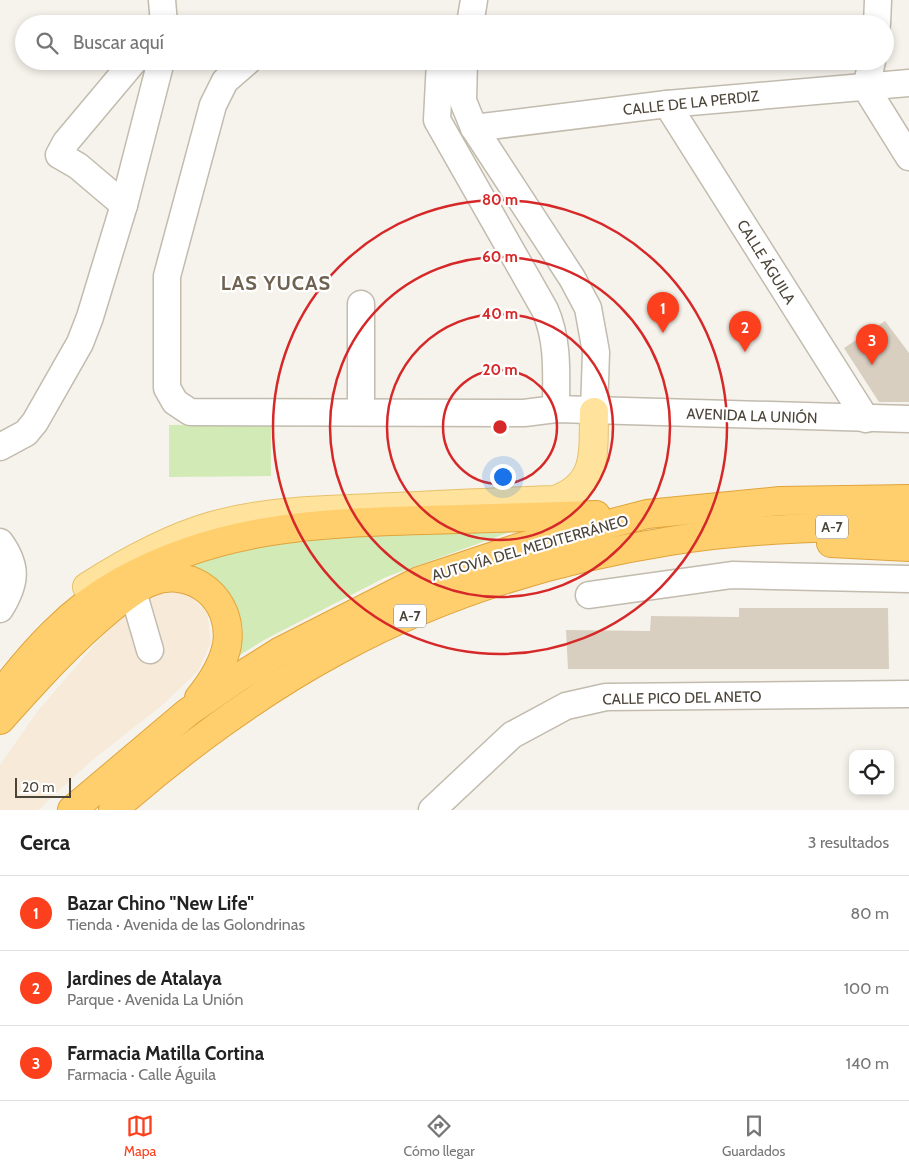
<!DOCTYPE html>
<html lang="es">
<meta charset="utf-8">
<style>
:root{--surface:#fff;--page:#f2f2f2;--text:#222;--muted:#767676;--line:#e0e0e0;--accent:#fc3f1d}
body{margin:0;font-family:Cabin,sans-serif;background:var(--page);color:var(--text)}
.controls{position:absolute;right:15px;bottom:15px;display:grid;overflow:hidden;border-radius:10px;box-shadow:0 2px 8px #0003}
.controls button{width:45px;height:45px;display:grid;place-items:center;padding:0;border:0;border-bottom:1px solid var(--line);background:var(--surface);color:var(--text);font:25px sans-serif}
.scale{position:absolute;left:15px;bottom:12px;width:56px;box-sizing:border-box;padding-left:5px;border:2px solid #4b4439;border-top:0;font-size:14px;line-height:18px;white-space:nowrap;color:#4b4439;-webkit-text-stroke:4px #fff;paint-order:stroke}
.you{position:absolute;left:502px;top:476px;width:18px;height:18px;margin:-12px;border:4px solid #fff;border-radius:50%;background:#1a73e8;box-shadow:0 0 0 8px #1a73e833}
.badge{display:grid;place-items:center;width:32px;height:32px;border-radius:50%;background:var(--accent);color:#fff;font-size:16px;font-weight:700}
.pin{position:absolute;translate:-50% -41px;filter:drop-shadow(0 1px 2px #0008)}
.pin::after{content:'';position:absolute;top:26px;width:18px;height:15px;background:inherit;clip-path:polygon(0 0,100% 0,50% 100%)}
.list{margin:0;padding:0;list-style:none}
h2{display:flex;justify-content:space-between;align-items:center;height:65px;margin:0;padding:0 20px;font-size:21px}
h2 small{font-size:16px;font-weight:400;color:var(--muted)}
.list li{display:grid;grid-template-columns:32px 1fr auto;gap:15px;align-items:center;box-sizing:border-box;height:75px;padding:0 20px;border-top:1px solid var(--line)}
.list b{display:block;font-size:19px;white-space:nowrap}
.list p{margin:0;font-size:16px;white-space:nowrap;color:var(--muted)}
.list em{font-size:16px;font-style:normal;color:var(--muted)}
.icon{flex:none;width:28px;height:28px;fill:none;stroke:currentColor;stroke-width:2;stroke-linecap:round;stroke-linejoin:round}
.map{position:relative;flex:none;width:909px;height:810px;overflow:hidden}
.search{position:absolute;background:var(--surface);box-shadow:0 2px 8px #0003;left:15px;right:15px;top:15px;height:55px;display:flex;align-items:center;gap:12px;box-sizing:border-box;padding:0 18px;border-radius:28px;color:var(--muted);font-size:19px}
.sheet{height:290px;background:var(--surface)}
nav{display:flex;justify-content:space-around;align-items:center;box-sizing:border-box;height:70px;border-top:1px solid var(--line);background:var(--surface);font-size:14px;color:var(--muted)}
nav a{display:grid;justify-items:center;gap:2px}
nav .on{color:var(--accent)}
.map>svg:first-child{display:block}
</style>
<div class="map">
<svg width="909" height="810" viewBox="0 0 909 810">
<rect width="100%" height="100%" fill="#f6f3ec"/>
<!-- commercial -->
<path fill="#f7ead8" d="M187 593 207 612 211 642 198 671 160 707 91 761 38 810H0V765L37 712 116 620 154 594Z"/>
<!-- green -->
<g fill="#d2eab5">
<path d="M271 424V476L169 477V425Z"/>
<path d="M521 528 386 577 264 640 237 657 243 628 236 605 218 581 188 566 229 548 304 531Z"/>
</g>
<!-- building -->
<g fill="#d8cfc1">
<path d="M885 321 909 353V402H879L844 348Z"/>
<path d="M739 608H888L889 669H568L566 630 650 631 651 616 739 617Z"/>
</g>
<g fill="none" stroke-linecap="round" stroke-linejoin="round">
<defs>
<g id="minor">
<path d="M162 0 164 24"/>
<path d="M470 24 474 0"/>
<path d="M877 24 878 0"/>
<path d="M248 61 225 81 213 105 167 276V388L175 402 190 412 524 413 556 409 909 419"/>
<path d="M440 61 437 120 545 310C559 342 556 375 556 409"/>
<path d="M464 61 463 101 474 128 572 278 588 308 596 352 594 412"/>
<path d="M872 61 866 88 909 157"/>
<path d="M667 104 866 419"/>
<path d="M474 128 667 104 909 83"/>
<path d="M124 205 78 166 59 155 66 142 134 61"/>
<path d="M361 412V304"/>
<path d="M0 447 26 433 35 422 80 343 90 317 124 205 161 61"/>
<path d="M0 542C18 567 16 583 0 609"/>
<path d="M589 595 732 575 909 579"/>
<path d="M122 600 136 602 150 650"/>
<path d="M432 810 512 735 566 706 606 697 909 694"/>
</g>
<path id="major" d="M87 587C126 562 167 539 212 526 265 511 319 510 373 508 434 505 494 502 555 500 599 484 593 452 594 412"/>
<g id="highway">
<path d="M831 543 909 547"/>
<path d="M0 695C33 651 71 609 120 582 218 527 316 523 425 520 482 518 539 517 596 515"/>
<path d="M0 720C35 681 69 643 110 609 122 599 135 588 150 582 193 565 234 600 227 645 223 665 212 682 199 698"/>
<path d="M72 810 188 712 236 679 279 652 419 581 521 547 647 514 780 501 909 499"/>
<path d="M113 810C180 751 261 691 340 649 441 594 556 559 670 541 749 528 829 527 909 526"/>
</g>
</defs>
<!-- minor casing -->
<use href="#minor" stroke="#c2bbae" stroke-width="29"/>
<!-- major casing -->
<use href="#major" stroke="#e6c16a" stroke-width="30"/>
<!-- highway casing -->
<use href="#highway" stroke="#e0a43c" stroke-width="30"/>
<!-- minor -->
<use href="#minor" stroke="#fff" stroke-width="26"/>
<!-- major -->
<use href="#major" stroke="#ffe39c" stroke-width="28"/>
<!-- highway -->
<use href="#highway" stroke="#ffcf6e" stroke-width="28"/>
</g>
<!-- distance rings -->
<g fill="none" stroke="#d62828" stroke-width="2.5">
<circle cx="500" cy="427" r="57"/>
<circle cx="500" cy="427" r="113"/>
<circle cx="500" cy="427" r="170"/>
<circle cx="500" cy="427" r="227"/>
</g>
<g text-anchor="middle" stroke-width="4.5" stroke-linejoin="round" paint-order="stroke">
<!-- shield labels -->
<g fill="#fff" stroke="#817c74" stroke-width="1">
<rect x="816" y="515.5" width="32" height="23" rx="4"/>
<rect x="394" y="604.5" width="32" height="23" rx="4"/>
</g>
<g font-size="14" font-weight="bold" fill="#4b4439">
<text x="832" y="532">A-7</text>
<text x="410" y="621">A-7</text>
</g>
<!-- street labels -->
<g font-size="15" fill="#4b4439" stroke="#fff">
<text transform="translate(691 103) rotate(-6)" y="5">CALLE DE LA PERDIZ</text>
<text transform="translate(766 262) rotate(58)" y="5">CALLE ÁGUILA</text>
<text transform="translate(752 416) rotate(2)" y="5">AVENIDA LA UNIÓN</text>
<text transform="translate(530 548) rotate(-16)" y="5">AUTOVÍA DEL MEDITERRÁNEO</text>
<text transform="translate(682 698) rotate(-1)" y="5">CALLE PICO DEL ANETO</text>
</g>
<!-- district labels -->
<g font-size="20" font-weight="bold" letter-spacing="1" fill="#6e6250" stroke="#fff">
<text x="276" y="290">LAS YUCAS</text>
</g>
</g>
<circle cx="500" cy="427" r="8" fill="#d62828" stroke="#fff" stroke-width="2.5"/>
<g font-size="15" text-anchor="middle" font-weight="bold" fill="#d62828" stroke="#fff" stroke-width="4.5" stroke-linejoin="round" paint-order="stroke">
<text x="500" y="205">80 m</text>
<text x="500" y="262">60 m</text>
<text x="500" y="319">40 m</text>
<text x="500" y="375">20 m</text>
</g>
</svg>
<div class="controls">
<button><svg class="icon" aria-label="locate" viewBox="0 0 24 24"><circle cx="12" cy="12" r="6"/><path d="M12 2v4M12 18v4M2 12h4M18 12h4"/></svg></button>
</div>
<div class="scale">20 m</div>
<div class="you"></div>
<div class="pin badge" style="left:663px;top:333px">1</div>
<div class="pin badge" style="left:745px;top:352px">2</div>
<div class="pin badge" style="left:872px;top:365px">3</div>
<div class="search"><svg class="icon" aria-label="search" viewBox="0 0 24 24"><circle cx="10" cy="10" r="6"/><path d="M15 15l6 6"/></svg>Buscar aquí</div>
</div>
<section class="sheet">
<h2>Cerca<small>3 resultados</small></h2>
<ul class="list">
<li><span class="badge">1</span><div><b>Bazar Chino &quot;New Life&quot;</b><p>Tienda · Avenida de las Golondrinas</p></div><em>80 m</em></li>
<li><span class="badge">2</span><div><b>Jardines de Atalaya</b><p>Parque · Avenida La Unión</p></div><em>100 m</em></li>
<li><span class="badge">3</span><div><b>Farmacia Matilla Cortina</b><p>Farmacia · Calle Águila</p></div><em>140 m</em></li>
</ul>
</section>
<nav>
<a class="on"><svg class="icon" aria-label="map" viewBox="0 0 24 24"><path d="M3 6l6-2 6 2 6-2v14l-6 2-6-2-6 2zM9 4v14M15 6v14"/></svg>Mapa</a>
<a><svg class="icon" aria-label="directions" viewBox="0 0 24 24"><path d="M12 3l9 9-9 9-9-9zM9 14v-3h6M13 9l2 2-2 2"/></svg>Cómo llegar</a>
<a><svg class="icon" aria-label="saved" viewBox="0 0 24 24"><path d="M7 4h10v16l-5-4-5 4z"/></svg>Guardados</a>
</nav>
